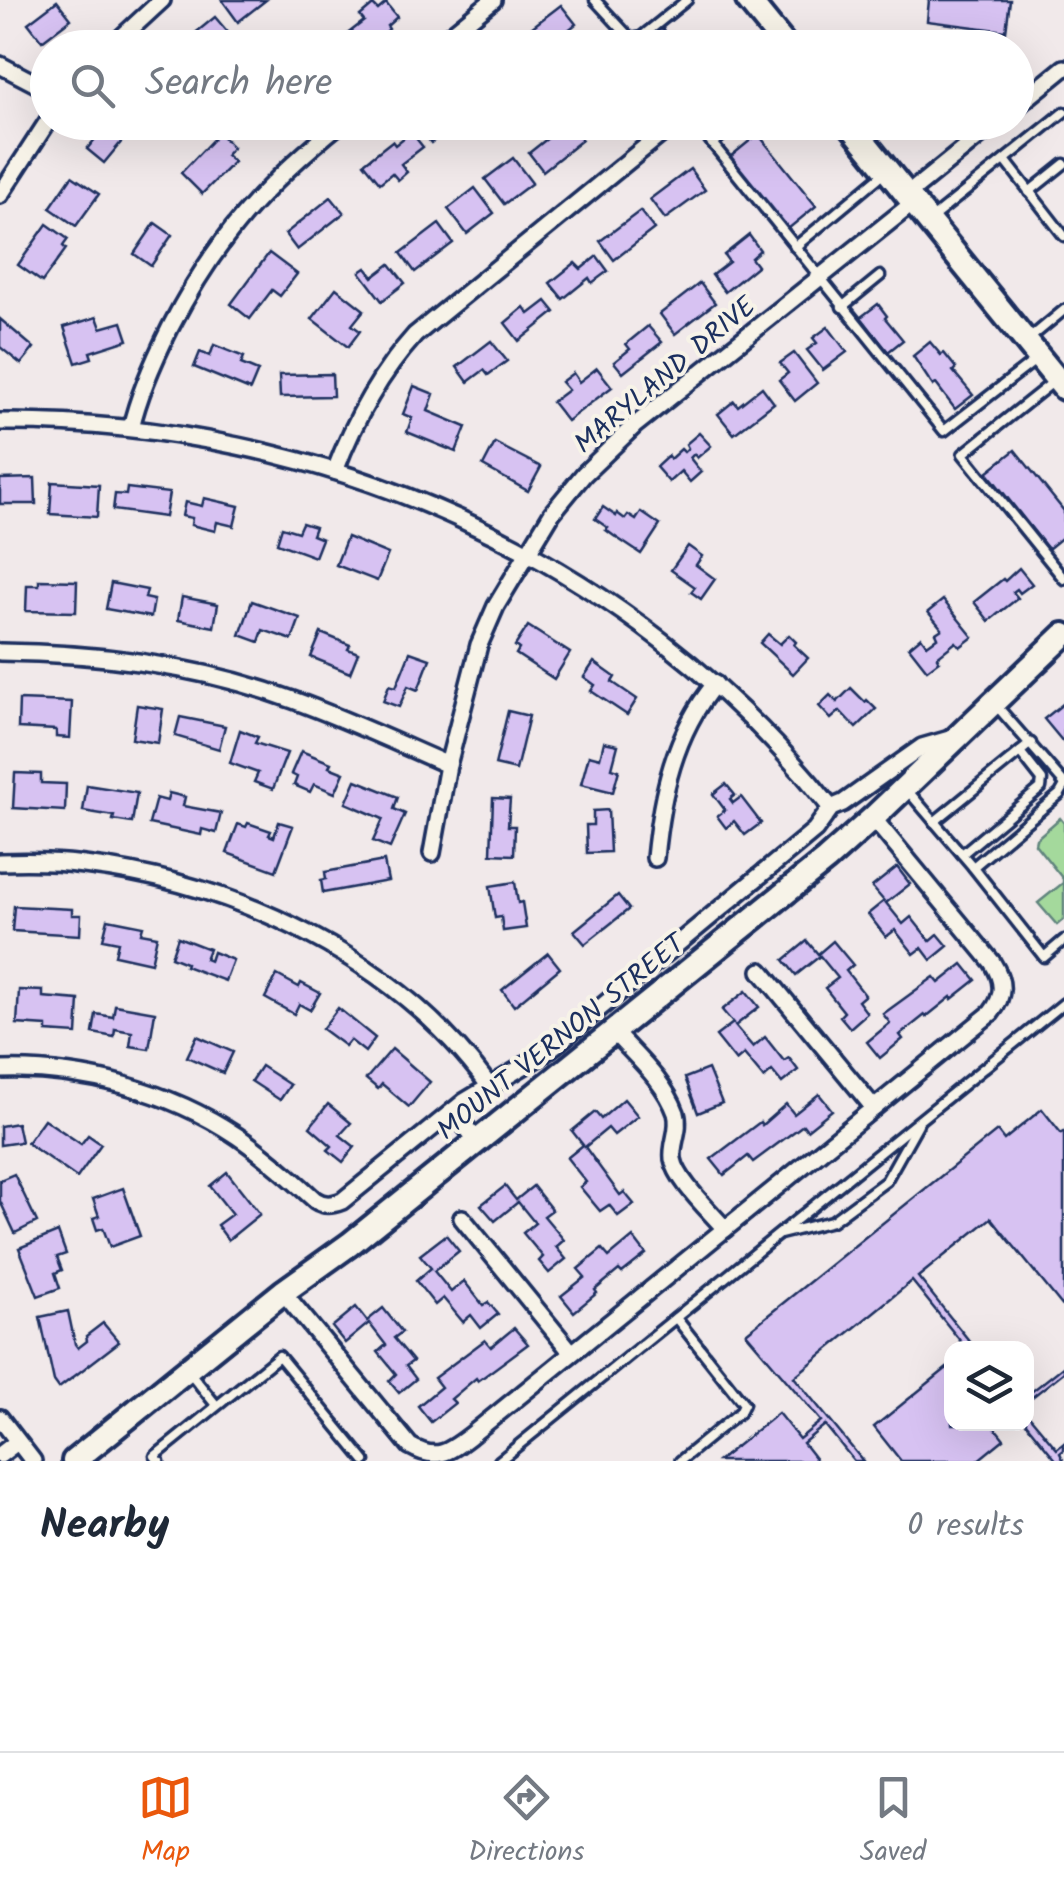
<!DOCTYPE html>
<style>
:root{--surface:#fff;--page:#f6f6f7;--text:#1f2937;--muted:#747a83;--line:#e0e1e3;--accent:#ea580c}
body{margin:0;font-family:Kalam,sans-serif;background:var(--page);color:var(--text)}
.controls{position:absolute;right:30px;bottom:30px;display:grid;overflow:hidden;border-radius:20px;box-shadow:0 10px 40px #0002}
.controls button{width:90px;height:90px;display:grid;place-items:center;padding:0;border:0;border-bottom:2px solid var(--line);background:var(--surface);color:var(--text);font:50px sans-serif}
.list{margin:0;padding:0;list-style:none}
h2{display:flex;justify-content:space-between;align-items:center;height:130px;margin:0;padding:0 40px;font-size:42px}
h2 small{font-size:32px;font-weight:400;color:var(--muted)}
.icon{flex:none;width:55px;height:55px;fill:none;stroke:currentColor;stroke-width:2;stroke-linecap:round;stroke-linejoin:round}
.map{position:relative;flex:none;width:1064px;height:1461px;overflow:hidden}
.search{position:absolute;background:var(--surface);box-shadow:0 10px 40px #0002;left:30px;right:30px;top:30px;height:110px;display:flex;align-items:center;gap:25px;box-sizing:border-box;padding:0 35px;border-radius:55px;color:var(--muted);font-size:38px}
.sheet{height:290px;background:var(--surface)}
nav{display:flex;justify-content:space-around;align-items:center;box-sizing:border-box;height:140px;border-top:2px solid var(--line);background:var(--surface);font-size:28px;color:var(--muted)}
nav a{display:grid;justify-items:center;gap:5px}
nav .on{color:var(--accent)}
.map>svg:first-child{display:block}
</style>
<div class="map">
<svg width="1064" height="1461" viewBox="0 0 1064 1461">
<rect width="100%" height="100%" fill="#f1e9ea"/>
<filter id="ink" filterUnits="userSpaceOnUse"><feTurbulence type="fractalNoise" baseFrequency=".01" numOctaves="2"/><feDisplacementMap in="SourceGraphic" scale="20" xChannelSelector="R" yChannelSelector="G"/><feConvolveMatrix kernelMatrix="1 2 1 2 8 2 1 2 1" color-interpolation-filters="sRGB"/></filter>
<g filter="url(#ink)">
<!-- green -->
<path fill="#a4d99c" stroke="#60847d" stroke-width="2.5" d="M1060 818 1064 823V919L1057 925 1038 903 1063 883V879L1035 844 1036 839Z"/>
<!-- building -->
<g fill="#d7c2f2" stroke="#1b2f5e" stroke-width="2.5">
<path d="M222 0H266L238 22Z"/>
<path d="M929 0H1010L1006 31 927 21Z"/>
<path d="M57 1 71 19 42 41 28 23Z"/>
<path d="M386 3 397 17 387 26 389 29 370 48H356L346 35 364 21 360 16 373 5 378 10Z"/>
<path d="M561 5 576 24 545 48H540L527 31Z"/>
<path d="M215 17 232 37 219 48H177Z"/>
<path d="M662 28 677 48H637Z"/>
<path d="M109 122H125L132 129 104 163 87 149Z"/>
<path d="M415 122H458L431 143Z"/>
<path d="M568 122 582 140 543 171 529 153Z"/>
<path d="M411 132 423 147 401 164 407 172 398 180 392 173 380 183 364 163 392 141 395 145Z"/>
<path d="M219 133 233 147 226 155 234 162 202 194 181 173Z"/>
<path d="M758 134 816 206 788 229 730 157Z"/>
<path d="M513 158 532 183 504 204 485 179Z"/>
<path d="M690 169 705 190 665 219 650 199Z"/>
<path d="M72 176 99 194 76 226 50 208Z"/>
<path d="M475 188 494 213 467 234 448 209Z"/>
<path d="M331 197 344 213 297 250 285 234Z"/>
<path d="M640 211 654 229 614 260 600 241Z"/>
<path d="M155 223 172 235 151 266 134 254Z"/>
<path d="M47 224 68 239 63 246 66 249 42 282 18 265Z"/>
<path d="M439 224 453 243 415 272 401 253Z"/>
<path d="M749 235 760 250 751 258 757 266 725 292 712 275 729 262 724 255Z"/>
<path d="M269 253 297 274 280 296 272 290 250 319 231 304Z"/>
<path d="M597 256 608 271 592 283 589 278 563 299 550 283 575 263 581 269Z"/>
<path d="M390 264 405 283 382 301 360 272 366 268 373 277Z"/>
<path d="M700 283 715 303 675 334 660 314Z"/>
<path d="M336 288 364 310 352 325 360 331 348 347 312 319Z"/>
<path d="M546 301 555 312 519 341 505 323 524 307 529 314Z"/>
<path d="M878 304 887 316 885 318 903 340 888 352 861 317Z"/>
<path d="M97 317 101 328 122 322 128 340 90 352 92 358 76 363 64 327Z"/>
<path d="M0 319 34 348 21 364 0 347Z"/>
<path d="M648 326 662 342 623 373 614 362 630 349 626 344Z"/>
<path d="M828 327 847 352 823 370 807 350 817 343 813 338Z"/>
<path d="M491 341 507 361 488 375 484 370 468 382 457 367Z"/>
<path d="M930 342 941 355 944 353 956 368 953 371 973 395 955 409 936 384 933 386 913 356Z"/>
<path d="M214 345 244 357 241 364 258 371 250 390 194 367 200 352 210 356Z"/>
<path d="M794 353 817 383 795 401 779 380 788 373 780 363Z"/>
<path d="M597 368 612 387 567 421 552 402 568 390 561 382 573 373 579 382Z"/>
<path d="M332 374 333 396 280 397 279 375Z"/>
<path d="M414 386 434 394 428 411 466 427 456 452 407 432 412 418 403 414Z"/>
<path d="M762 387 774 403 734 434 718 414 734 401 738 406Z"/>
<path d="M699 433 711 446 697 458 694 454 690 458 701 472 690 482 681 471 669 482 656 467 668 456 670 459 681 449 684 452 688 448 686 444Z"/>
<path d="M495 443 541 467 528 491 483 466Z"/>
<path d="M1015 450 1064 511V536L1048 549 987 472Z"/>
<path d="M35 478 36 504H0V479Z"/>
<path d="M52 482 99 485 97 517 50 514Z"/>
<path d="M127 488 169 493 165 517 113 510 115 494 126 495Z"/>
<path d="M204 498 239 506 234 526 217 522 215 531 191 525 192 518 182 516 185 502 202 506Z"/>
<path d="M603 507 616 516 617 513 625 519 628 515 636 520 641 512 660 525 641 554 614 536 606 530 608 528 595 519Z"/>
<path d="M302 523 315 527 312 535 322 539 315 557 277 543 282 527 298 532Z"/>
<path d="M347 537 388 554 377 581 336 565Z"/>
<path d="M688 546 702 556 696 565 715 579 701 599 691 592 695 587 671 570Z"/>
<path d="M1019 568 1032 584 1020 593 1017 589 1013 592 1018 598 989 621 974 602 1003 579 1005 581Z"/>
<path d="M39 580 77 581 76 612 26 611 27 585H39Z"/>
<path d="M111 583 147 590 145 598 154 600 151 617 106 609Z"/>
<path d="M182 597 218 604 214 627 178 620Z"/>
<path d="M943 600 973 637 960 647 956 642 937 657 939 661 927 670 909 647 921 637 927 645 938 637 936 633 942 629 928 612Z"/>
<path d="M252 601 300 618 292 640 263 630 259 642 240 635Z"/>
<path d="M528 626 570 653 554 679 516 654 519 649 515 646Z"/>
<path d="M321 633 350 645 348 649 358 653 350 673 311 657Z"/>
<path d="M768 634 780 644 789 635 796 642 794 645 808 658 793 674 760 643Z"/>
<path d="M410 652 430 659 418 690 408 686 399 707 383 701 389 685 396 687Z"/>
<path d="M594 662 615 677 612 682 637 699 627 715 591 691 595 685 584 677Z"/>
<path d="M851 688 865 702 867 700 876 709 856 728 840 711 831 719 819 706 830 695 837 702Z"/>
<path d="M19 700 72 702 70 738 56 737V730L18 728Z"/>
<path d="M1064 703V743L1044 719Z"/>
<path d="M137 705 163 709 158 743 132 739Z"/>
<path d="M508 711 529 716 516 770 495 765Z"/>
<path d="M180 717 225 726 219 749 175 736Z"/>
<path d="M240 730 258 737 255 743 287 753 273 789 254 782 258 773 230 763Z"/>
<path d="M604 742 618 745 612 768 619 770 613 792 581 784 589 755 600 758Z"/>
<path d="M301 751 331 763 329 767 344 773 335 793 314 784 310 792 294 785 297 777 291 774Z"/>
<path d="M15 773 41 774V783L66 784 65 811 13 808Z"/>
<path d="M356 780 398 797 394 809 405 814 390 848 373 841 383 819 346 803Z"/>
<path d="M726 784 735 795 730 799 733 803 741 797 761 823 745 835 734 821 726 828 717 816 725 810 713 794Z"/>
<path d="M87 785 137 793 132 823 113 820 114 816 83 811Z"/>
<path d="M169 793 185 797 183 806 221 813 216 833 202 829 201 835 149 824 156 798 167 801Z"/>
<path d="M493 798 510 799 508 826H515L514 855 491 854Z"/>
<path d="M608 810 610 852 587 853 586 825H593V811Z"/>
<path d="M279 822 293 826 276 871 227 853 238 824 246 827 248 823 271 831 269 835 274 837Z"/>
<path d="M384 861 388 881 323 893 321 880 326 879 325 872Z"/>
<path d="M897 867 910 884 886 903 903 924 911 917 930 941 938 934 948 946 931 960 922 948 914 954 895 930 886 937 868 914 884 901 872 887Z"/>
<path d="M515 882 518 903 522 902 526 928 503 931 501 917 495 918 490 886Z"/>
<path d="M618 895 629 909 585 944 574 931Z"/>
<path d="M14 906 72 909V915H81L80 935 12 931Z"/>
<path d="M108 919 143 926 141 933 157 936 151 963 115 955 118 942 103 939Z"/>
<path d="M178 937 209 949 205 959 210 961 213 952 233 960 225 981 185 966 186 963 171 957Z"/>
<path d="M807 941 818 954 833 941 853 965 846 971 865 995 858 1001 867 1013 850 1028 840 1016 844 1012 825 988 838 978 820 956 796 975 784 960Z"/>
<path d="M548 953 560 968 514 1006 502 990Z"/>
<path d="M963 964 976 980 952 999 951 997 926 1017 925 1015 900 1035 903 1039 880 1058 867 1042 890 1023 883 1014 934 977 939 983Z"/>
<path d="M277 975 299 987 301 983 320 993 310 1010 299 1004 294 1014 265 998Z"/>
<path d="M19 990 43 991V997L79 1000 77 1034 47 1032V1026L17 1024Z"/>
<path d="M746 991 759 1007 735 1026 753 1047 765 1037 784 1061 789 1058 798 1070 782 1083 772 1071 764 1078 744 1054 736 1061 716 1036 733 1023 722 1010Z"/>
<path d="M115 1005 155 1012 149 1049 130 1046 132 1032 115 1029 114 1037 93 1033 96 1014 113 1017Z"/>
<path d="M338 1008 375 1038 365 1052 350 1040 345 1046 322 1029Z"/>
<path d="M197 1036 233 1052 223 1073 187 1057Z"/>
<path d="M392 1049 430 1082 409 1107 382 1084 378 1089 366 1079Z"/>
<path d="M261 1066 290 1085 280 1100 251 1081Z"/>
<path d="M708 1069 722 1103 698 1113 685 1078Z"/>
<path d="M819 1094 832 1110 807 1130 803 1125 753 1162 748 1156 724 1175 711 1159 760 1122 762 1125 786 1104 794 1114Z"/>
<path d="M624 1099 638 1116 614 1135 608 1128 585 1147 620 1195 624 1192 634 1204 618 1216 609 1205 600 1211 580 1187 586 1182 567 1158 583 1145 572 1131 595 1112 601 1119Z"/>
<path d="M328 1104 351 1123 340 1135 355 1147 343 1162 328 1150 332 1146 310 1127Z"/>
<path d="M1042 1109 1061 1133 1064 1131V1308L991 1218 918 1277 975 1348H966L912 1281 794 1377 863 1461H854L825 1425 803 1443 817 1461H718L778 1413 799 1439 821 1421 746 1333 997 1131 1004 1140Z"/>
<path d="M44 1119 81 1144 88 1135 101 1144 77 1178 27 1143Z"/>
<path d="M17 1123 21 1142 0 1145V1126Z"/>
<path d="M227 1172 260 1214 228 1240 217 1225 232 1214 210 1186Z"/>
<path d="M14 1174 37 1222 15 1233 0 1201V1180Z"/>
<path d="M505 1186 516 1200 533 1186 552 1210 544 1216 564 1240 556 1247 566 1259 549 1273 539 1261 543 1257 523 1233 535 1223 518 1202 495 1221 481 1205Z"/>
<path d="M123 1188 140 1236 110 1247 103 1228 97 1230 93 1218 99 1216 93 1199Z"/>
<path d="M58 1232 66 1254 57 1257 62 1270 55 1273 60 1288 38 1296 19 1248Z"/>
<path d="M446 1235 459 1251 434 1271 451 1292 464 1281 483 1305 488 1302 498 1314 481 1328 471 1315 463 1322 443 1298 435 1305 416 1281 431 1268 420 1255Z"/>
<path d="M633 1237 646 1254 622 1273 619 1270 595 1290 597 1293 574 1312 561 1296 585 1277 578 1269 602 1249 609 1257Z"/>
<path d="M356 1307 367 1321 383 1308 402 1332 394 1338 413 1361 406 1366 416 1379 399 1393 389 1381 396 1374 378 1352 386 1345 369 1323 345 1343 332 1327Z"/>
<path d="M68 1311 75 1344 78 1348 87 1341 86 1336 103 1323 119 1342 59 1388 54 1381 40 1317Z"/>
<path d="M514 1328 528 1344 478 1381 476 1378 451 1399 455 1403 431 1422 418 1406 441 1387 434 1378 485 1340 491 1347Z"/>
<path d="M1064 1366V1372L1026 1402V1396Z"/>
<path d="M947 1368 952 1373V1424H992L1004 1439 977 1461H901L874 1427Z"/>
<path d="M1026 1412 1057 1449 1064 1443V1450L1060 1453 1064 1461H1057L1026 1423Z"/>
</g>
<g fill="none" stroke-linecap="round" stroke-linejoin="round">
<defs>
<g id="lane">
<path d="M595 0 631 39 641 37 687 0"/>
<path d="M695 122 944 431 1038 358"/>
<path d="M712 144 737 122"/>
<path d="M1005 160 1064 236"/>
<path d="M1029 192 1064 164"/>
<path d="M932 218 1064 112"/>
<path d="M795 247 884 173"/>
<path d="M842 307 880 276"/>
<path d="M1029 339 1064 310"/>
<path d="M1053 382 963 454 1064 579"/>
<path d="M995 704 1064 783"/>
<path d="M908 791 973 867 1060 794 1064 787"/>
<path d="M934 822 1031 743"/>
<path d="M962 854 1041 788 1042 780 1020 752"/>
<path d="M973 867 1044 957 1064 940"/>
<path d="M780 1234 832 1221 886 1181 918 1124"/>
<path d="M676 1318 744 1404 740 1412 680 1461"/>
<path d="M191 1374 216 1405"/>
<path d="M159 1461 155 1456 279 1356 365 1461"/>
<path d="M499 1461 1064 1003"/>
</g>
<g id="street">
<path d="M110 48 162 0"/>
<path d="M434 48 493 0"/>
<path d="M0 65 48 90"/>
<path d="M1016 107 1064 68"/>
<path d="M0 195 48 121"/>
<path d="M907 195 997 122"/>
<path d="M0 422C322 420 630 555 831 808"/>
<path d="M131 428C139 393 154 360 170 328 216 238 264 185 342 122"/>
<path d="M335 471C354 421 379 375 415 335L676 122"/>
<path d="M0 652C99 653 199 665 293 700 346 719 397 743 448 765"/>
<path d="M432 853 448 765 479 645 496 606 552 513 584 474 634 426 913 203"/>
<path d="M655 858C661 796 674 733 715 684"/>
<path d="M0 862C28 861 56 861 84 865 237 883 398 959 490 1087"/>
<path d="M761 971 874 1108"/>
<path d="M613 1031C635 1056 664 1080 676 1113 681 1129 671 1143 673 1159 677 1181 710 1211 725 1229"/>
<path d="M0 1070C81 1067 170 1091 237 1136 265 1155 290 1177 315 1200 324 1206 332 1205 342 1201L464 1102 542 1055 559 1042 815 830 831 808 843 803 922 747 953 738"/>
<path d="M453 1111 478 1142"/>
<path d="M462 1218 572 1353"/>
<path d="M283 1292 410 1446C436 1461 448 1453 470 1436L991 1013C1005 995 1004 981 992 962L873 818"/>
<path d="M0 1418 33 1461"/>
<path d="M0 1455 17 1442"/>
</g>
<g id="secondary">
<path d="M748 0 787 48"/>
<path d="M848 122 1064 388"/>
<path d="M74 1461 283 1292 350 1244 826 860 873 818 1064 635"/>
</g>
</defs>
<!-- lane casing -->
<use href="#lane" stroke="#1b2f5e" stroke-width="15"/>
<!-- street casing -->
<use href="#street" stroke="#1b2f5e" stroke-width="22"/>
<!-- secondary casing -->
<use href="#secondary" stroke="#1b2f5e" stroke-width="30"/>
<!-- lane -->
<use href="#lane" stroke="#f7f3e8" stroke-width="8"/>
<!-- street -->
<use href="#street" stroke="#f7f3e8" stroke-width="15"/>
<!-- secondary -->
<use href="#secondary" stroke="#f7f3e8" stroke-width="22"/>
</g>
</g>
<g text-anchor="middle" stroke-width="8" stroke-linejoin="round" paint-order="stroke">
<!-- street labels -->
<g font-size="28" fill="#1b2f5e" stroke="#f7f3e8">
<text transform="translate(664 374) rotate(-40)" y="10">MARYLAND DRIVE</text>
<text transform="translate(560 1036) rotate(-39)" y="10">MOUNT VERNON STREET</text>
</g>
</g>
</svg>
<div class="controls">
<button><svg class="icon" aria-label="layers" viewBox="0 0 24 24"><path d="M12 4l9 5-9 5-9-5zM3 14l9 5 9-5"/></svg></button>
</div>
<div class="search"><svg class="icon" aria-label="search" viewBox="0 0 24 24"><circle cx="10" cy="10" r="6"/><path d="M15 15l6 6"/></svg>Search here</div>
</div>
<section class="sheet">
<h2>Nearby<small>0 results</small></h2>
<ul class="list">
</ul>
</section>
<nav>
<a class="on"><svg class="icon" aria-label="map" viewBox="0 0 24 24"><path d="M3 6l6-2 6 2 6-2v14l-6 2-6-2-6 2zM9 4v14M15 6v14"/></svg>Map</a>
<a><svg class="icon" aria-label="directions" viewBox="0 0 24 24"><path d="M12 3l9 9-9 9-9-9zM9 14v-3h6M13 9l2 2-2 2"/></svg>Directions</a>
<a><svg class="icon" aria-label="saved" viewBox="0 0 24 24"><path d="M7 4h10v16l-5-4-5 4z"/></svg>Saved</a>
</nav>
